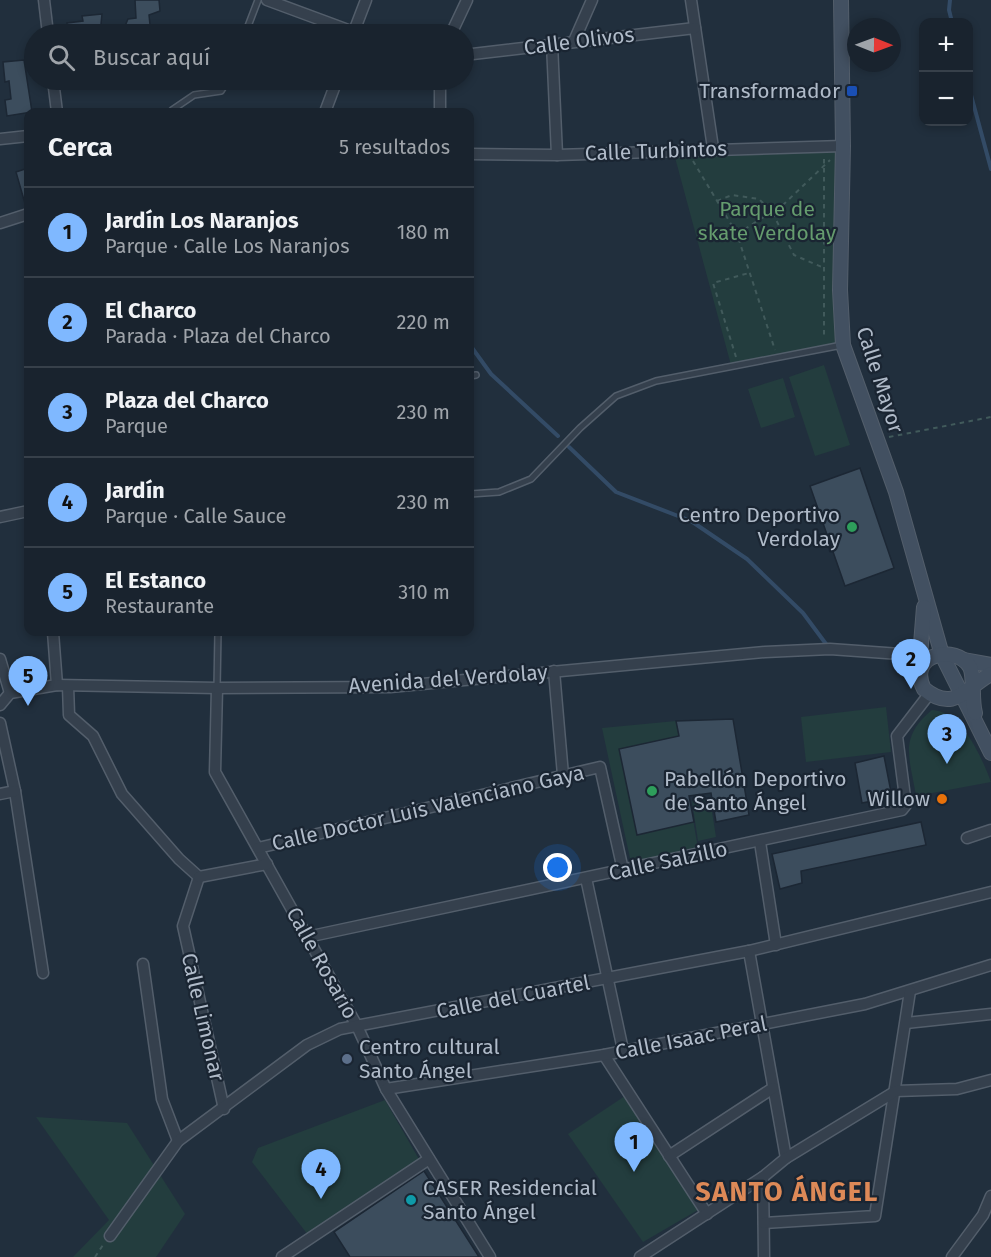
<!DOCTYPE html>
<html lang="es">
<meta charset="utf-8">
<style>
:root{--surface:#19232e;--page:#222b36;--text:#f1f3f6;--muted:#9fa4aa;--line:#37404a;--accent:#7fb8ff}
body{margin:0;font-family:"Fira Sans",sans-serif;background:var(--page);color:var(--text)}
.controls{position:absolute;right:18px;top:18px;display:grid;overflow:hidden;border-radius:12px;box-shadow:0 3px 9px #0003}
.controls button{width:54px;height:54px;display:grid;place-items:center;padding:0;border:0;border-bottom:2px solid var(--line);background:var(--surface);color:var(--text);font:30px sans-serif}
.compass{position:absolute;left:847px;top:18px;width:54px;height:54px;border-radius:50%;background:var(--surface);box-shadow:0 3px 9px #0003;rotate:91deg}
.you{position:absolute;left:558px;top:868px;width:21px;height:21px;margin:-15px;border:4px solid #fff;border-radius:50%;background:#1a73e8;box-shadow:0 0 0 9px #1a73e833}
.badge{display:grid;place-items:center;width:39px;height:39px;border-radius:50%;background:var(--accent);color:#111;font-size:20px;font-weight:700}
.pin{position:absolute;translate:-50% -50px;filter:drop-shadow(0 2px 3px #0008)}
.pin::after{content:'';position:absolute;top:32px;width:21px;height:18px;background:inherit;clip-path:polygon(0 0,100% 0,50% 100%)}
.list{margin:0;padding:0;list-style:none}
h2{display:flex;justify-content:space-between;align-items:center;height:78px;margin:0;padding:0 24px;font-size:26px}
h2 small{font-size:20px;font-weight:400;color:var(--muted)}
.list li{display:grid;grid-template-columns:39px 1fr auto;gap:18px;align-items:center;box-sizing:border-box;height:90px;padding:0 24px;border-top:2px solid var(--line)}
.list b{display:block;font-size:22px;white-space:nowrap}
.list p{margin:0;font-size:20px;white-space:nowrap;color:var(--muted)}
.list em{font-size:20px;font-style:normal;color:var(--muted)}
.icon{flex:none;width:33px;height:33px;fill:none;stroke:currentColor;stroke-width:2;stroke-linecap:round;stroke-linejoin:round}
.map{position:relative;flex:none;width:991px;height:1257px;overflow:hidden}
.search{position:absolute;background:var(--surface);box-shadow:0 3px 9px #0003;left:24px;top:24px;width:450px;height:66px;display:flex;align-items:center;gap:15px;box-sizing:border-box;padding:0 21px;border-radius:33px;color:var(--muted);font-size:22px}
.panel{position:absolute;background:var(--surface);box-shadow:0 3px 9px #0003;left:24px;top:108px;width:450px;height:528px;border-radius:12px}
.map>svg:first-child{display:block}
</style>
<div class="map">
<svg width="991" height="1257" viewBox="0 0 991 1257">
<rect width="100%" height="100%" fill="#212f3d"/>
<!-- green -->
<g fill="#233d3e">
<path d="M843 146V345L731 365 673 150Z"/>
<path d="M824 365 850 445 815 456 789 377Z"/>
<path d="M783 378 795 417 761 428 748 389Z"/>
<path d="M886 707 891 752 806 762 801 717Z"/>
<path d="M932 710C962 711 982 758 991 782L916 796C910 758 898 738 932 710Z"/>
<path d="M676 721 699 854 631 863 602 728Z"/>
<path d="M710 799 716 837 698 841 692 801Z"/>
<path d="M625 1096 698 1210 643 1242 568 1134Z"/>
<path d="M385 1100 420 1161 308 1235 252 1162 258 1148Z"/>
<path d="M36 1117 127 1123 185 1214 156 1257H73L109 1220Z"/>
</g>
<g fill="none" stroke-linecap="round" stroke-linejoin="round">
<!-- stream -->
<g stroke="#334b66" stroke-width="4">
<path d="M950 0 949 10 952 22"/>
<path d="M968 84 991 169"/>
<path d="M470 345 491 374 558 436"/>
<path d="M569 447 616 492 691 521 747 559 803 613 829 648"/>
</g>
</g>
<!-- building -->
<g fill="#3c4d5d" stroke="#1c2734" stroke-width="1.5">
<path d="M135 0H159L160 11 149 15 151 34H105V27L125 26 128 19 136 18Z"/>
<path d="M102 14 100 34H68L67 23 83 21 82 16Z"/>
<path d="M24 60 32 112 7 116 5 100 11 99 9 81 5 82 3 62Z"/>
<path d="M28 168V206L26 207 16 172Z"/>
<path d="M860 468 894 568 845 586 810 486Z"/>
<path d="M733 719 749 815 716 822 711 793 689 796 694 822 637 835 619 749 679 736 676 721Z"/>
<path d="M884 756 892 797 862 803 855 763Z"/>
<path d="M921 822 926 845 801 871 802 883 780 889 772 854Z"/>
<path d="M424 1171 479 1257H350L334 1232Z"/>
</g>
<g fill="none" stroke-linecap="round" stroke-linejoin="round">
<defs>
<g id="lane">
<path d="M245 34 258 0"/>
<path d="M172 112V110L194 95 221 91 228 80"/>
<path d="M470 376 476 375"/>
<path d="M470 494 499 492 531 479 580 428 616 396 656 381 842 345"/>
<path d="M217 688 218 632"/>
</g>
<g id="street">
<path d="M44 0 48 34"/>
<path d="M267 0 359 34"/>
<path d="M691 0 713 148"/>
<path d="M353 34 366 0"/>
<path d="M451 34 467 0"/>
<path d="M574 41 592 0"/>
<path d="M552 44 557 155"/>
<path d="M464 55 695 28"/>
<path d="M53 80 57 112"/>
<path d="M440 80V112"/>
<path d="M325 112 337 80"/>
<path d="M0 139 28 136"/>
<path d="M470 154 557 155 843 146"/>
<path d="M0 223 28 214"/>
<path d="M0 517 28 511"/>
<path d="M53 632 57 685"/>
<path d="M0 659 10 693"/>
<path d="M554 671 563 775"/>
<path d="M68 686 69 715 93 736 122 794 179 859 199 877"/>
<path d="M217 688 215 772 357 1026 386 1089 490 1257"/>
<path d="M0 705 10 693 57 685 217 688 390 687 765 652 830 649 928 656"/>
<path d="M0 723 15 791 43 973"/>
<path d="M0 794 15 791"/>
<path d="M967 838 991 830"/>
<path d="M760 842 776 945"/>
<path d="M258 848 600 767 623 870"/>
<path d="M199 877 183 926 224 1109"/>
<path d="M199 877 267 864"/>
<path d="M586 878 623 1050"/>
<path d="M307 937 902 810 906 805 897 736 930 693"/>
<path d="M749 951 786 1158"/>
<path d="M143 964 162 1099 178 1141"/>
<path d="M906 1023 991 1014"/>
<path d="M604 1055 707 1214"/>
<path d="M386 1089 604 1055 865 1004 991 965"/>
<path d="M669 1156 773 1088"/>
<path d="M763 1177 764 1257"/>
<path d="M764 1223 875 1216 910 991"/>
<path d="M110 1236 178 1141 307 1045 340 1029 749 951 991 892"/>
<path d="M282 1257 429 1159"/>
<path d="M640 1257 763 1177 786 1158 896 1091 957 1089 991 1080"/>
<path d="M952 1257 983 1215 991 1196"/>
</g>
<g id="secondary">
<path d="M841 0 843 146 840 290 843 345 896 492 942 655 991 753"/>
<path d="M964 660 991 665"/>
<path d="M919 669 924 607"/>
<path d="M975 713C971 699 975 677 970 667 957 644 906 653 924 689 955 714 967 686 991 674"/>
</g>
</defs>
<!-- lane casing -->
<use href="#lane" stroke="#535e6b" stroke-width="8"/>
<!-- street casing -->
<use href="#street" stroke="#535e6b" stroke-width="13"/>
<!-- secondary casing -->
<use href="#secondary" stroke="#535e6b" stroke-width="16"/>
<!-- path -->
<g stroke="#415a5b" stroke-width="2" stroke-dasharray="4.5 4.5" stroke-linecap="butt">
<path d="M824 159V339"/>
<path d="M693 161 737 234 775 350"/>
<path d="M717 201 732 195 759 199 772 212 794 255 824 268"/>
<path d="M737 234 784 204 830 160"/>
<path d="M736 357 713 283 749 273"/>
<path d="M889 437 991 417"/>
<path d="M95 1257 103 1245"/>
</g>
<!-- lane -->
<use href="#lane" stroke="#35404d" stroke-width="5"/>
<!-- street -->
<use href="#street" stroke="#35404d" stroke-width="10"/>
<!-- secondary -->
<use href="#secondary" stroke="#425061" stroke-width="14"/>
</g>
<!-- markers -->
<rect fill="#1a4fb4" stroke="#1a2532" stroke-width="2" x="846" y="85" width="12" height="12" rx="3"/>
<g fill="#2e9e5b" stroke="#1a2532" stroke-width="2">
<circle cx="852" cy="527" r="6"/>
<circle cx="652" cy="791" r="6"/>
</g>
<circle fill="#e8710a" stroke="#1a2532" stroke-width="2" cx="942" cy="799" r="6"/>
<circle fill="#5c6f8a" stroke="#1a2532" stroke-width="2" cx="347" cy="1059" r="6"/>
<circle fill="#0f9aa8" stroke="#1a2532" stroke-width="2" cx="411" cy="1200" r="6"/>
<g text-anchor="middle" stroke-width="4.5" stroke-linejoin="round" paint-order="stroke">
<!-- street labels -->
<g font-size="21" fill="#b0bbc9" stroke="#1a2532">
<text transform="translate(579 41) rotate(-7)" y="7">Calle Olivos</text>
<text transform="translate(656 151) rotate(-2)" y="7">Calle Turbintos</text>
<text transform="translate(880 380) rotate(72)" y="7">Calle Mayor</text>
<text transform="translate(448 679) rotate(-4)" y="7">Avenida del Verdolay</text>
<text transform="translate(428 808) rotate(-13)" y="7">Calle Doctor Luis Valenciano Gaya</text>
<text transform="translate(668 861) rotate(-12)" y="7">Calle Salzillo</text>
<text transform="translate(322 963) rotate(61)" y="7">Calle Rosario</text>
<text transform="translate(513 997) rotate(-11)" y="7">Calle del Cuartel</text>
<text transform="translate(203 1017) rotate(77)" y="7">Calle Limonar</text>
<text transform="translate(691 1038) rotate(-11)" y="7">Calle Isaac Peral</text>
</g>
<!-- poi labels -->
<g font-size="21" fill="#b0bbc9" stroke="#1a2532" text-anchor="end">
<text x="840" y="98">Transformador</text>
<text x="840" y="522">Centro Deportivo<tspan x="840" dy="24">Verdolay</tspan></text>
<text x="664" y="786" text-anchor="start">Pabellón Deportivo<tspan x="664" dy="24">de Santo Ángel</tspan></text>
<text x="930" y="806">Willow</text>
<text x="359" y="1054" text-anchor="start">Centro cultural<tspan x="359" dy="24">Santo Ángel</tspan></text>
<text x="423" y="1195" text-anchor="start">CASER Residencial<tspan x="423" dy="24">Santo Ángel</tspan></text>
</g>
<!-- park labels -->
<g font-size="21" fill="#659c6e" stroke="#1a2532">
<text x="767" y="216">Parque de<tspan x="767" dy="24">skate Verdolay</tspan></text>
</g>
<!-- district labels -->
<g font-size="27" font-weight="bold" letter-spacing="1.5" fill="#dd8957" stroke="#1a2532">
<text x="787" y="1201">SANTO ÁNGEL</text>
</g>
</g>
</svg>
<div class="controls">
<button>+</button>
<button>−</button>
</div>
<svg class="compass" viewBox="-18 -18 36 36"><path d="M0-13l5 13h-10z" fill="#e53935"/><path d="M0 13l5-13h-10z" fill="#9fa4aa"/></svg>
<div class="you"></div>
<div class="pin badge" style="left:634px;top:1172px">1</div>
<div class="pin badge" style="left:911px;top:689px">2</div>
<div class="pin badge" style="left:947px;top:764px">3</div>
<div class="pin badge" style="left:321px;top:1199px">4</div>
<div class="pin badge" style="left:28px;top:706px">5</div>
<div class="search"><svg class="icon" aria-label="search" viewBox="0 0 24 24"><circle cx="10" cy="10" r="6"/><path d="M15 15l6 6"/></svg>Buscar aquí</div>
<section class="panel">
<h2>Cerca<small>5 resultados</small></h2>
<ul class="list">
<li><span class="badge">1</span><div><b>Jardín Los Naranjos</b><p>Parque · Calle Los Naranjos</p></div><em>180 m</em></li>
<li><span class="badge">2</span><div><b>El Charco</b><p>Parada · Plaza del Charco</p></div><em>220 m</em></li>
<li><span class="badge">3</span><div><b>Plaza del Charco</b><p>Parque</p></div><em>230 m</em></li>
<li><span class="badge">4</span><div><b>Jardín</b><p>Parque · Calle Sauce</p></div><em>230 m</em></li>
<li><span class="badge">5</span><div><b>El Estanco</b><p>Restaurante</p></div><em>310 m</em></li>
</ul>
</section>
</div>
